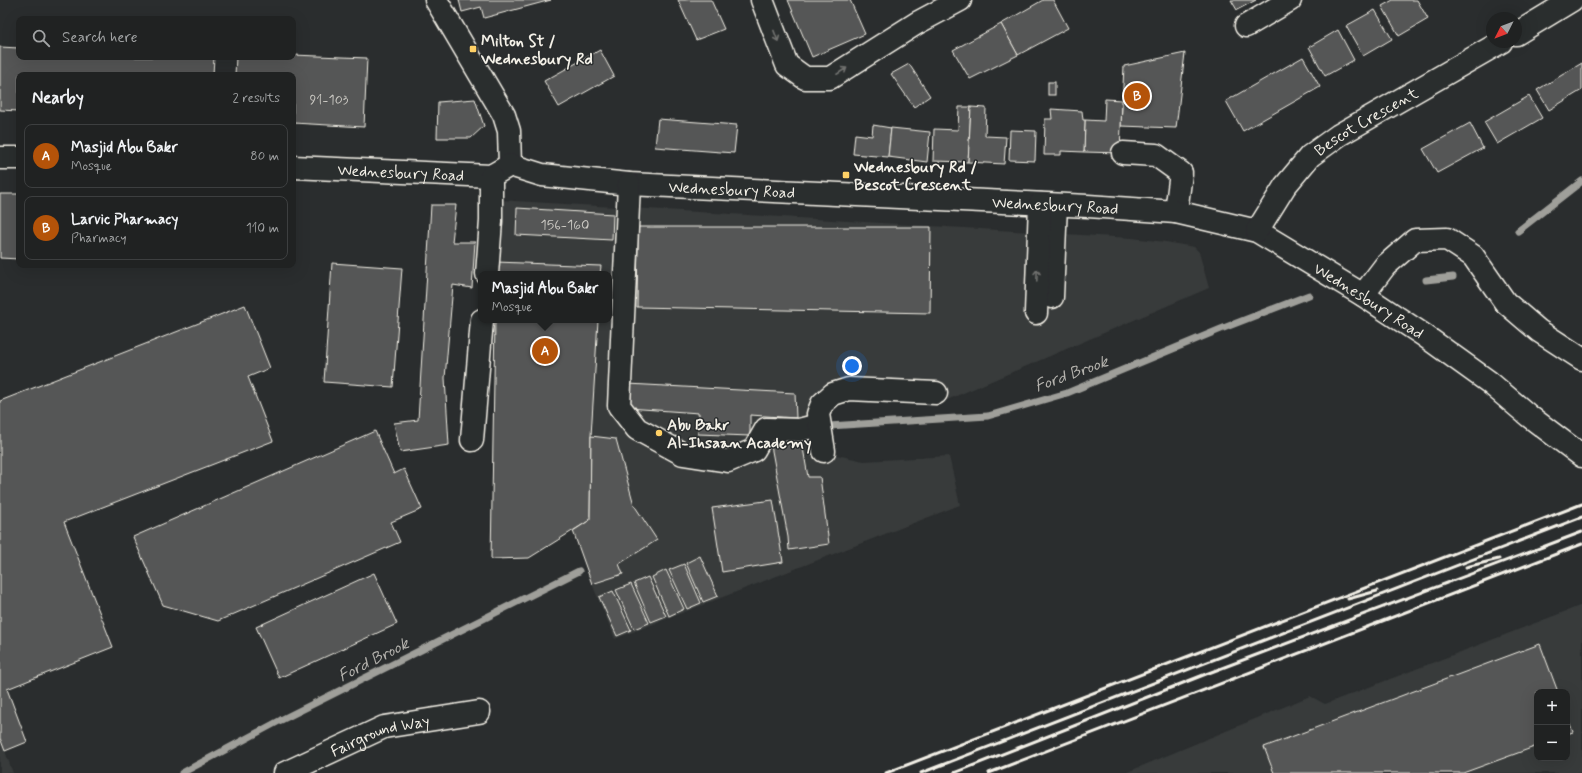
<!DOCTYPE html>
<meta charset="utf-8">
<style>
:root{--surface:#202222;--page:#2d2f2f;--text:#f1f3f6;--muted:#a2a4a5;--line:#3d3f40;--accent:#b45309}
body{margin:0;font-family:Mynerve,sans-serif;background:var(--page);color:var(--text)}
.controls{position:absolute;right:12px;bottom:12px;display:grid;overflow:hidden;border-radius:8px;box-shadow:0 4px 16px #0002}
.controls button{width:36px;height:36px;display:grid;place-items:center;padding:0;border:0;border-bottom:1px solid var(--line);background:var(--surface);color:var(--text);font:20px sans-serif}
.compass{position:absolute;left:1486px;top:12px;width:36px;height:36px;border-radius:50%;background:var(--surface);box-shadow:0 4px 16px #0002;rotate:228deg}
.you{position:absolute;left:852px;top:366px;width:14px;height:14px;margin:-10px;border:3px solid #fff;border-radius:50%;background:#1a73e8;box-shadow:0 0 0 6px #1a73e833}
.badge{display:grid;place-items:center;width:26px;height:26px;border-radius:50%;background:var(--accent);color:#fff;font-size:13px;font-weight:700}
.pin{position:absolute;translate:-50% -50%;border:2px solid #fff;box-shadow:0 1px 4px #0006}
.popup{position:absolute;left:478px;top:271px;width:134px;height:52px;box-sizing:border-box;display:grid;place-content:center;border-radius:8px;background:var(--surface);filter:drop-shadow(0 1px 3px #0005);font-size:13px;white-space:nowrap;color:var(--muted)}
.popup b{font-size:15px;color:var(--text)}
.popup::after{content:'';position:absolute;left:50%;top:100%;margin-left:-8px;border:8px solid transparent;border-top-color:var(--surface)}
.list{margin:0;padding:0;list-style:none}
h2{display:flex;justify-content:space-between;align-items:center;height:52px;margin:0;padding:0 16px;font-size:17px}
h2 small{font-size:13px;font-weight:400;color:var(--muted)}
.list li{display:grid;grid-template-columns:26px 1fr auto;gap:12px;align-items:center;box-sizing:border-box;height:64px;margin:0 8px 8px;padding:0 8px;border:1px solid var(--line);border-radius:8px}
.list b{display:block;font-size:15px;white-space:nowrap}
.list p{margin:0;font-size:13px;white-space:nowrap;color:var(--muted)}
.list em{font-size:13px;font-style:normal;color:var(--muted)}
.icon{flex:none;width:22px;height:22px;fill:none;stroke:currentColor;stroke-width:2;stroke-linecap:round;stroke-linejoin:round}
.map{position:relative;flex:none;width:1582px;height:773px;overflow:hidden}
.search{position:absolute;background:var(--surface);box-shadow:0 4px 16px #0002;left:16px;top:16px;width:280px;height:44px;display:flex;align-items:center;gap:10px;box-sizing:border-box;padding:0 14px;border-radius:8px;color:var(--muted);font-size:15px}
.panel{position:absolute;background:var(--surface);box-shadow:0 4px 16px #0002;left:16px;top:72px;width:280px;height:196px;border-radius:8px}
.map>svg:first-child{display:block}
</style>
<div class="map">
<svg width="1582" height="773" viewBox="0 0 1582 773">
<rect width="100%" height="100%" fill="#2a2d2e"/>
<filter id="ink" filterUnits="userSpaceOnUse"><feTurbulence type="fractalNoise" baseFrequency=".025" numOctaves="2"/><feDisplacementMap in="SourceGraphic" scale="8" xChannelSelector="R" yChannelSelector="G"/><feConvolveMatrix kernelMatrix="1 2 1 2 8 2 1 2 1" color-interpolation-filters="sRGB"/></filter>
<g filter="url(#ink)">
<!-- built -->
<g fill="#373a3a" fill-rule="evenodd">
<path d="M500 200 1132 238 1166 242 1194 247 1199 252 1209 288 947 400 834 402 823 410 828 450 837 455 864 461 949 456 960 505 615 639 592 584 573 531 529 558 491 559 495 320H609V274H495Z"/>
<path d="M1582 605V773H1125L1310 696 1325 704ZM1537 692H1567V758H1537Z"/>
<path d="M0 738 5 751 13 773H0Z"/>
</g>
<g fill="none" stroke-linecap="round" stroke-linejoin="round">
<!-- stream -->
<g stroke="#9f9f9a" stroke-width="7">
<path d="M1518 231 1582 181"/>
<path d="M1426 280 1453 277"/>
<path d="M829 426 988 416 1067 393 1221 329 1309 295"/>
<path d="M182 773 281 720 579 571"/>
</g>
</g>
<!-- building -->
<g fill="#555756" stroke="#f4f1e8">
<path d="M459 0H551L484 18 481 7 462 12Z"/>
<path d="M678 0H711L724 29 696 40Z"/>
<path d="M788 0H850L865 34 812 57Z"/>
<path d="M1043 0H1053L1068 28 1018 55 1001 24Z"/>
<path d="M1231 0H1256L1237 10Z"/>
<path d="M1393 0H1417L1428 19 1399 36 1382 6Z"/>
<path d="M1375 10 1392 39 1363 56 1346 26Z"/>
<path d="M1001 24 1018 55 970 79 953 50Z"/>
<path d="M1338 30 1354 60 1325 76 1309 47Z"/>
<path d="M0 47 19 48V57H214L213 75H19V111L0 110Z"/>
<path d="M600 50 614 76 559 107 544 81Z"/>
<path d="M1185 53 1176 128 1121 126 1124 66Z"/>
<path d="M293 55 367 58 364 127 293 123V75H235L236 57H293Z"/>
<path d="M1303 57 1320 87 1243 131 1226 101Z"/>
<path d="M1582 63V90L1549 110 1537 90Z"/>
<path d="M909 64 930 96 914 107 891 74Z"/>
<rect x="1048" y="82" width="7" height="13"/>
<path d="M1529 96 1542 118 1497 144 1484 122Z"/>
<path d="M475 99 484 126 471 138H437L438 102Z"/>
<path d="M1105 99 1122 100 1120 153 1084 152 1085 120 1104 121Z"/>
<path d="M959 107H971L968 162 933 161 934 129 958 130Z"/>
<path d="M971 107 986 108 985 136 1006 137 1004 164 968 162Z"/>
<path d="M1051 109 1082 111 1083 120H1085L1084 152 1061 151V155H1044L1045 119H1052Z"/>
<path d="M658 119 737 125 734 153 655 147Z"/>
<path d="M1470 123 1483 148 1437 173 1423 149Z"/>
<path d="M873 125 891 128 888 157 853 154 855 134 872 136Z"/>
<path d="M891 128 930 132 927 162 888 157Z"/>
<path d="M1010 130 1036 131 1035 161 1009 160Z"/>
<path d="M0 194H19V259L0 258Z"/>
<path d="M431 205H456L452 242H475L472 288 453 285 445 378 449 445 400 452 394 423 418 420Z"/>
<path d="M517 208 613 214 612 240 516 235Z"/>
<path d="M638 227H931L930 313 637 307Z"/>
<path d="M496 262 601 266 600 274H495Z"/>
<path d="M332 263 402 268 393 387 324 382Z"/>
<path d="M245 305 270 368 248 377 273 441 64 522 113 647 7 689 27 742 5 751 0 738V401Z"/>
<path d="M495 320H598L591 436 590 520 529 558 491 559Z"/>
<path d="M628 384 795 393 796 418 750 415V436L698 434 699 413 628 408Z"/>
<path d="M375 431 394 474 404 469 422 509 391 522 400 542 218 621 163 605 133 537Z"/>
<path d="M591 436 616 439 634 505 657 540 619 564 623 574 592 584 573 531 590 520Z"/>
<path d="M770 440 802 442 808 477H820L829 544 789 550 788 537Z"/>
<path d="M773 500 783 562 722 572 712 508Z"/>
<path d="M700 556 718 596 703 602 686 563Z"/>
<path d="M684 564 701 603 687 609 669 570Z"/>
<path d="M666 570 684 609 669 616 652 577Z"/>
<path d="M374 573 397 624 279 678 256 627Z"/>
<path d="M648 577 666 616 651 622 634 583Z"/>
<path d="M631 584 649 623 634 629 616 590Z"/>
<path d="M613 591 631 630 617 636 599 597Z"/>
<path d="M1540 644 1558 692H1537V746L1463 773H1274L1264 747Z"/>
<path d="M1567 716 1573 732 1567 734Z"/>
</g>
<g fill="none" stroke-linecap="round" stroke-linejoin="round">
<defs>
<g id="minor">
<path d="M436 0 504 115 509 131 510 165"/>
<path d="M762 0 787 65 805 78H830L917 23 960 0"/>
<path d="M1246 26 1290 0"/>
<path d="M1516 34 1572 0"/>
<path d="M1123 153 1156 155 1181 173 1176 212"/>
<path d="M0 158H19"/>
<path id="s1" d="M293 167 491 176 510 165 542 175 629 184 1088 206 1176 212 1257 231 1363 295 1425 336 1489 382 1529 416 1582 456"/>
<path d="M629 184 619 406 637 429 683 454 728 461 754 450 766 429 799 430 819 425"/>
<path id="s2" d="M1257 231 1285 186 1310 156 1339 135 1501 42"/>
<path d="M487 274 491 221V176"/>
<path d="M1363 295 1385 266 1415 240 1447 239 1473 256 1505 302 1539 331 1582 359"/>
<path d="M1052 297 1056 205"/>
<path d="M1036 313 1040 204"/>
<path d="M472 440 482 320"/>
<path d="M824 451 818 414 822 404 833 394 849 389 936 393"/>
<path id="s3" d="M285 773 384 727 479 712"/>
</g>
</defs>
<!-- minor casing -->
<use href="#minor" stroke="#f4f1e8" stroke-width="25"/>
<!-- minor -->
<use href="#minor" stroke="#2a2d2e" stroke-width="22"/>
<!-- rail -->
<g stroke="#f4f1e8" stroke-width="3">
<path d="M1466 567 1499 559"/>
<path d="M1348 599 1377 591"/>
<path d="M886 773 1582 504"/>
<path d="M921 773 1582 517"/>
<path d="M954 773 1206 674 1582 532"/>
<path d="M989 773 1582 544"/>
</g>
</g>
<!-- one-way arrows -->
<defs><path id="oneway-shaft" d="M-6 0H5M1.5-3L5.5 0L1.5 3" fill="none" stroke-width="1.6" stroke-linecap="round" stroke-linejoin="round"/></defs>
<g stroke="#71726f">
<use href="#oneway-shaft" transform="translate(776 36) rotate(69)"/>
<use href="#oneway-shaft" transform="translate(842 71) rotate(-33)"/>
<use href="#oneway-shaft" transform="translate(1037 275) rotate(-88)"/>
</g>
</g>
<!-- markers -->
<g fill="#ffd166" stroke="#2a2d2e" stroke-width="1.5">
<rect x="469" y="45" width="8" height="8" rx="2"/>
<rect x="842" y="171" width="8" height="8" rx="2"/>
<circle cx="659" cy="433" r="4"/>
</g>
<g text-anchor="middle" stroke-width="3" stroke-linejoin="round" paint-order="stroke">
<!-- number labels -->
<g font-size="14" fill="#cccac4">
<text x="329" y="104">91-103</text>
<text x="565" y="229">156-160</text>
</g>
<!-- poi labels -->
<g font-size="16" font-weight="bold" fill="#f4f1e8" stroke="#2a2d2e" text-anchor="start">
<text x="481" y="46">Milton St /<tspan x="481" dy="18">Wednesbury Rd</tspan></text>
<text x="854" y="172">Wednesbury Rd /<tspan x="854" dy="18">Bescot Crescent</tspan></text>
<text x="667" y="430">Abu Bakr<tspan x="667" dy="18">Al-Ihsaan Academy</tspan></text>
</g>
<!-- street labels -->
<g font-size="16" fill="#f4f1e8" stroke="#2a2d2e">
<text dy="6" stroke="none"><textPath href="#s2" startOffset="158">Bescot Crescent</textPath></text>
<text dy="6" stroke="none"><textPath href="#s1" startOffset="108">Wednesbury Road</textPath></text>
<text dy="6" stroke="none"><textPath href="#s1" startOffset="444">Wednesbury Road</textPath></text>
<text dy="6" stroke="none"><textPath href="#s1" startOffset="768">Wednesbury Road</textPath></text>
<text dy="6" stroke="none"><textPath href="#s1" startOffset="1104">Wednesbury Road</textPath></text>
<text dy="6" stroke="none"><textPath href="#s3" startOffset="103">Fairground Way</textPath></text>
</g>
<!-- water labels -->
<g font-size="17" font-style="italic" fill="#b5b3ae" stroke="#2a2d2e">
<text transform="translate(1071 373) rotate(-20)" y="6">Ford Brook</text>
<text transform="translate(373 659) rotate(-27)" y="6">Ford Brook</text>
</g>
</g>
</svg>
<div class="controls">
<button>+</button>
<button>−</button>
</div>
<svg class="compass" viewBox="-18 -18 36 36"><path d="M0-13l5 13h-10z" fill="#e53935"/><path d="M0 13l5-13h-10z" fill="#a2a4a5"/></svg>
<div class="you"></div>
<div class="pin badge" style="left:545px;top:351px">A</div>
<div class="popup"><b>Masjid Abu Bakr</b>Mosque</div>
<div class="pin badge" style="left:1137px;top:96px">B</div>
<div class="search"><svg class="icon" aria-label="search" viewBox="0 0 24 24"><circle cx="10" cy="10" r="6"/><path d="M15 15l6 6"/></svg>Search here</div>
<section class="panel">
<h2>Nearby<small>2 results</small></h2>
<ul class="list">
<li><span class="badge">A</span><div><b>Masjid Abu Bakr</b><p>Mosque</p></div><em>80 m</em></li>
<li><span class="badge">B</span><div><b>Larvic Pharmacy</b><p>Pharmacy</p></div><em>110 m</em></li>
</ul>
</section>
</div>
